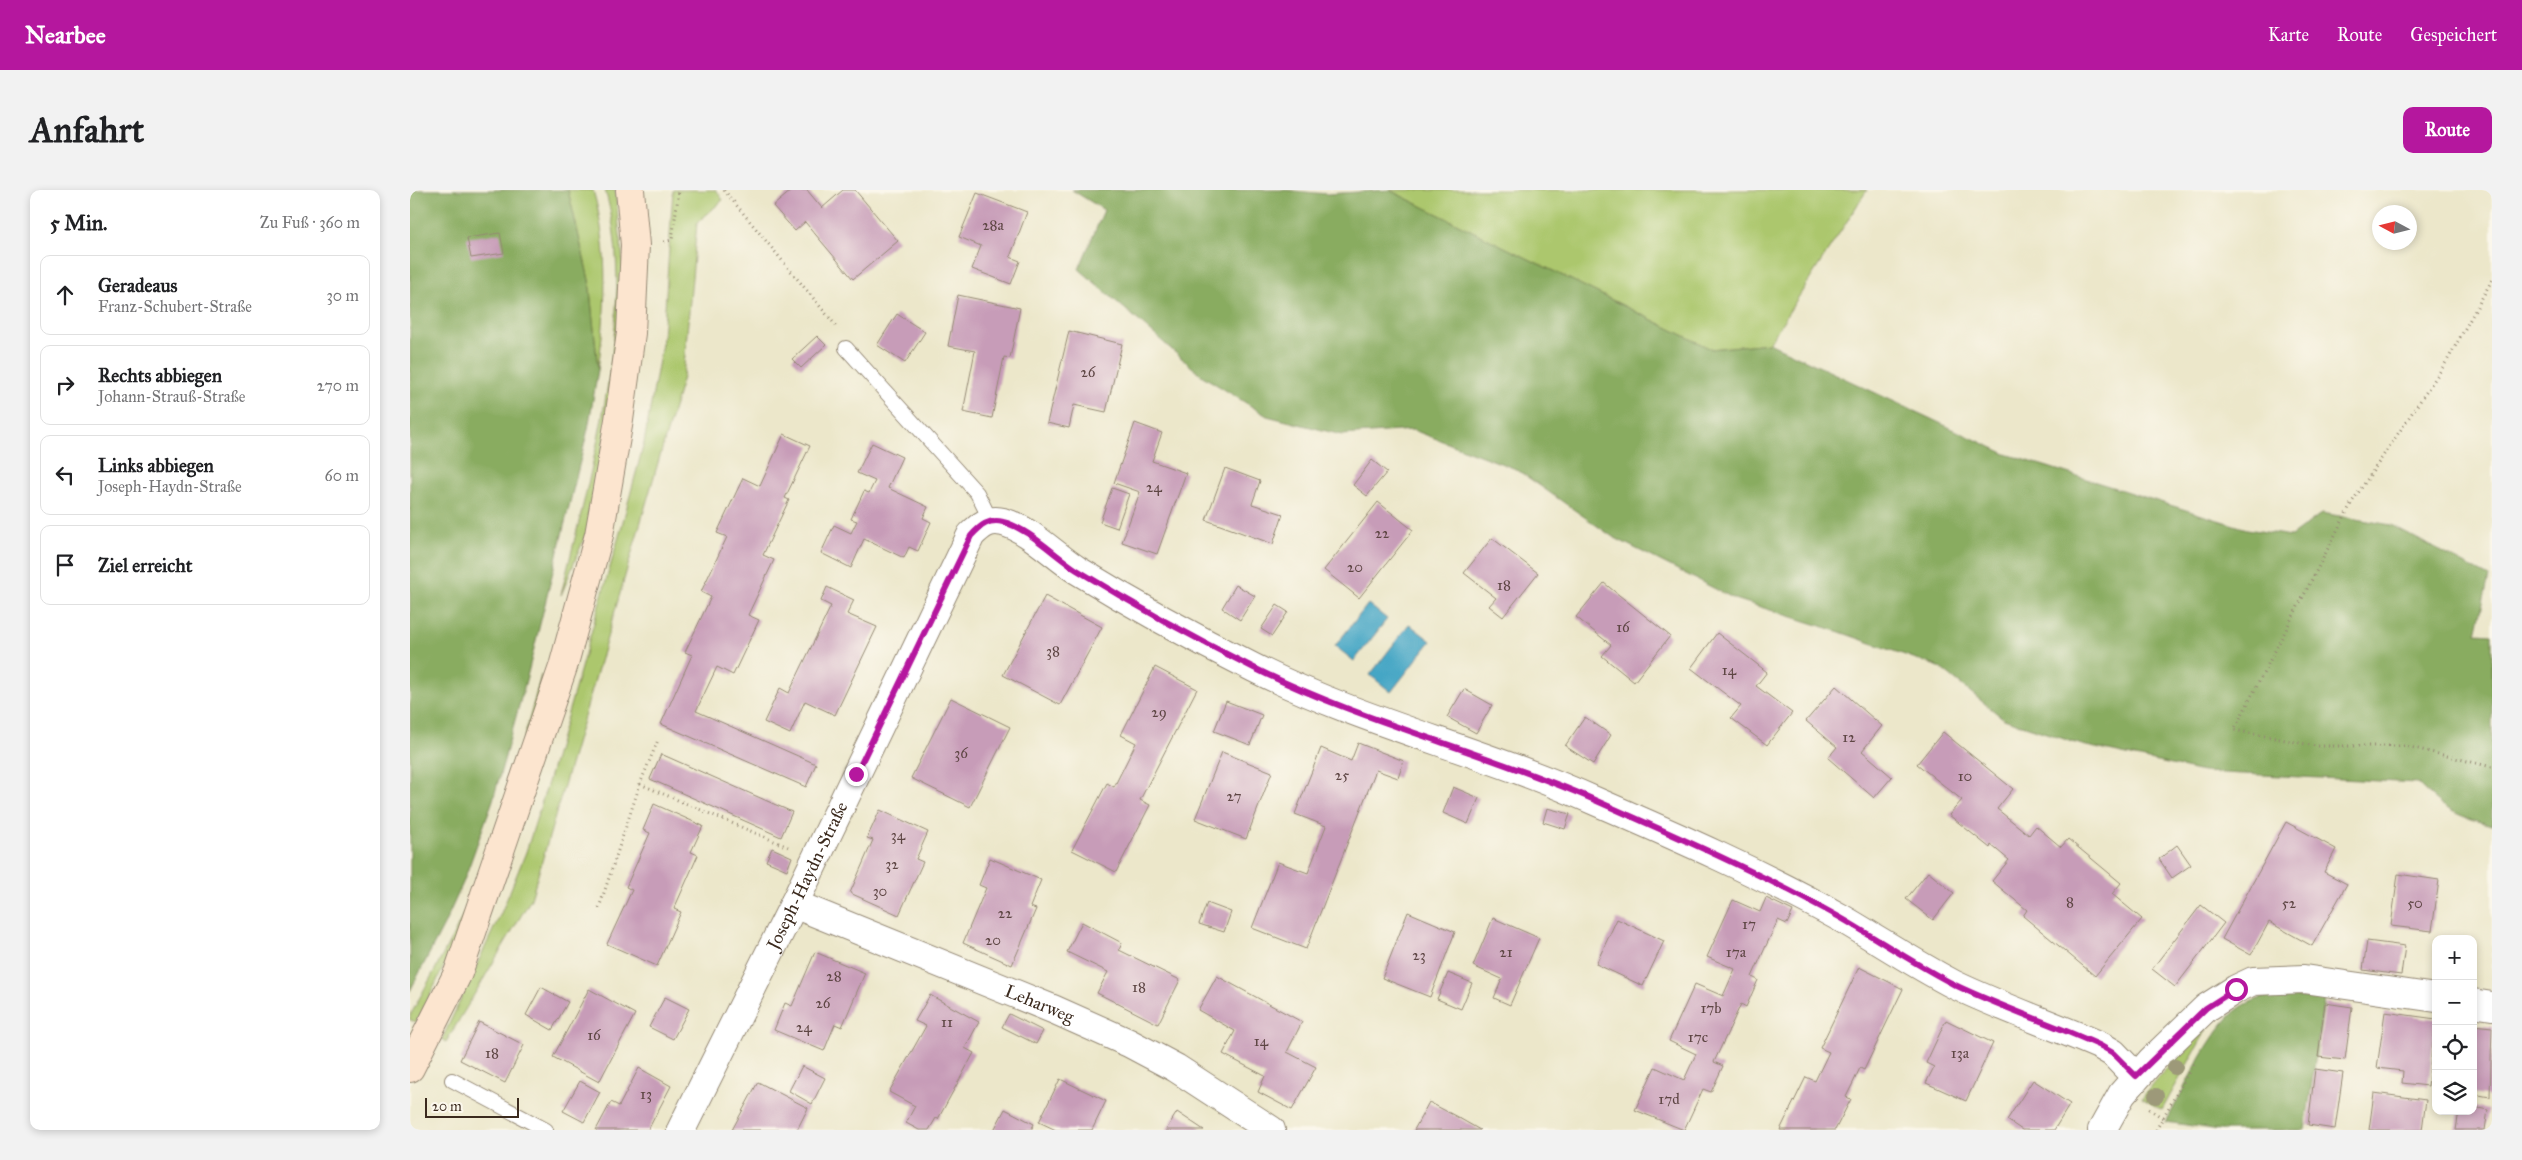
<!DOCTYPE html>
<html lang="de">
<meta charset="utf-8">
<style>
:root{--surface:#fff;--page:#f2f2f2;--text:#202124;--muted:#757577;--line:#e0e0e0;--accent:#b5179e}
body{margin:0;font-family:"IM FELL Great Primer",serif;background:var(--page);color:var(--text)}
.controls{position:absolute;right:15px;bottom:15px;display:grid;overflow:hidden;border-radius:10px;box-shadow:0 2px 8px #0003}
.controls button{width:45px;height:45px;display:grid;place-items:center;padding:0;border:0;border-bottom:1px solid var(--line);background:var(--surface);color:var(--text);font:25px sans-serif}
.compass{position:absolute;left:1962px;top:15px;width:45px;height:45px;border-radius:50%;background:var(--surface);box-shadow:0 2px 8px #0003;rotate:277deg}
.scale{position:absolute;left:15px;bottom:12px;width:94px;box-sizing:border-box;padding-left:5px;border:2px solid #3b2a1e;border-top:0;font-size:14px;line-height:18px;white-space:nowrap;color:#3b2a1e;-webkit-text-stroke:4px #fbf7ec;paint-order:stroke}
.stop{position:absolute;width:15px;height:15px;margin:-11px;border:4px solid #b5179e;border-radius:50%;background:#fff}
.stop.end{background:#b5179e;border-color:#fff;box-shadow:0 1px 5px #0008}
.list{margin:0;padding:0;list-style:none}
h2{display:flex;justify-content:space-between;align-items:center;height:65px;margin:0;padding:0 20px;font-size:21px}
h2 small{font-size:16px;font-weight:400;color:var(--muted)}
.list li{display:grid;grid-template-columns:32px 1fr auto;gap:15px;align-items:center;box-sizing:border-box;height:80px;margin:0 10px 10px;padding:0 10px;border:1px solid var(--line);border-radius:10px}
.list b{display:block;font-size:19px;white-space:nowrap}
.list p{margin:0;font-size:16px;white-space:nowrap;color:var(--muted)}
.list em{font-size:16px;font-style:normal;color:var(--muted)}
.icon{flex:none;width:28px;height:28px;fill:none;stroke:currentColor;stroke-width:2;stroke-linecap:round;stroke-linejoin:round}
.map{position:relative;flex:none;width:2082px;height:940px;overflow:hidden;border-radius:10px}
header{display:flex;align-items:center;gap:30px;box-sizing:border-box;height:70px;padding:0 25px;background:var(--accent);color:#fff}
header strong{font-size:24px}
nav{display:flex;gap:28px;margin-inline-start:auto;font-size:18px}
.intro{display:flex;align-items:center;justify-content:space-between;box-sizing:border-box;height:120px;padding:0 30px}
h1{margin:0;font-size:35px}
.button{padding:12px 22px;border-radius:10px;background:var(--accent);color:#fff;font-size:18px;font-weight:700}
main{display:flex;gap:30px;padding:0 30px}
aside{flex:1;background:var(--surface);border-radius:10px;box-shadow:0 2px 8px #0003}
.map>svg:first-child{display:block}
</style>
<header>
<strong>Nearbee</strong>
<nav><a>Karte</a><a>Route</a><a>Gespeichert</a></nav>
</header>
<div class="intro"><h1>Anfahrt</h1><a class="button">Route</a></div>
<main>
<aside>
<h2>5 Min.<small>Zu Fuß · 360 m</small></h2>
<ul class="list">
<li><svg class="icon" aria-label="ahead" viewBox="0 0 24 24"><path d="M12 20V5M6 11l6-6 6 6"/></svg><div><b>Geradeaus</b><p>Franz-Schubert-Straße</p></div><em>30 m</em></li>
<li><svg class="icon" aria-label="right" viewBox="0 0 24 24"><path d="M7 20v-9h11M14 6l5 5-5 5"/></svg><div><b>Rechts abbiegen</b><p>Johann-Strauß-Straße</p></div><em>270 m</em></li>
<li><svg class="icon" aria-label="left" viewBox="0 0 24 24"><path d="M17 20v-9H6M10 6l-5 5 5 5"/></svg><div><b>Links abbiegen</b><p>Joseph-Haydn-Straße</p></div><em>60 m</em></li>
<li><svg class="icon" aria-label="arrive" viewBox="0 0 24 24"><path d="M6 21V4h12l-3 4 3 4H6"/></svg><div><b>Ziel erreicht</b></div></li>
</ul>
</aside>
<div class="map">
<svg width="2082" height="940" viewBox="0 0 2082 940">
<rect width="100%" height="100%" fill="#fbf7ec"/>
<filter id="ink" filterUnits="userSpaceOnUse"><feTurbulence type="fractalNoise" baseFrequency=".02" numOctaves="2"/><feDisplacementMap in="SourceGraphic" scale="10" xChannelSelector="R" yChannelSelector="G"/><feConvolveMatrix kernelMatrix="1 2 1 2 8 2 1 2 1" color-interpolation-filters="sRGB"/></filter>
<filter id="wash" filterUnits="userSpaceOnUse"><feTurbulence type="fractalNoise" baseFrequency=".0096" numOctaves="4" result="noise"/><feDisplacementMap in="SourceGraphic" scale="20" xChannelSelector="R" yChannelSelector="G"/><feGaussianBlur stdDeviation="1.12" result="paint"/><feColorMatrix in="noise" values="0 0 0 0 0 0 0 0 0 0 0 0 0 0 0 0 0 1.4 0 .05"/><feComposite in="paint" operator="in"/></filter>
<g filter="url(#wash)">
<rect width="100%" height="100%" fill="#ece7ca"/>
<!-- green -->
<g fill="#acc76d" stroke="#747846">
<path d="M158 0H183C200 59 196 120 188 180L179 90Z"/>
<path d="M195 0H205L216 97 182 329 151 405C179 287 230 118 195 0Z"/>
<path d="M263 0H306L313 10 287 33 273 187 121 709 36 852 32 849 92 721 116 662 139 589 211 339 234 253 253 148Z"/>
<path d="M979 0H1457L1359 153 1301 159Z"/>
<path d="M131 485 130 508 67 708 7 832 0 830V826C22 784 46 744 64 700 92 630 112 557 131 485Z"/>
<path d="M1797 839 1752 920 1732 908C1752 882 1772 860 1797 839Z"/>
</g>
<!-- forest -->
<g fill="#89ac60" stroke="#626b3f">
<path d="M0 0H158L179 90 188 180 178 239 118 483 83 610 53 693 34 735 0 801Z"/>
<path d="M662 0H873L917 4 979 0 1301 159 1359 153 1596 264 1837 339 1881 346 1912 323 1981 335 2079 387 2066 443 2082 444V635C2045 626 2034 619 2007 593L1793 582 1672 555 1594 529 1529 477 1427 441 1325 409 1203 347 1106 279 1003 240 932 245 857 226 791 185 669 79 694 20Z"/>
<path d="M1867 805 1914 809 1895 940H1810L1756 932C1774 900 1801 837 1831 817 1842 810 1854 807 1867 805Z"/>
</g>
<!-- water -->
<g fill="#45a6c5" stroke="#406872">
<path d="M958 414 977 429 944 471 925 456Z"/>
<path d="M999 434 1021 451 981 502 960 485Z"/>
</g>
<g id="blocks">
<!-- building -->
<g fill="#c79cb8">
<path d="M382 0H397L412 18 433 0H445L488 51 443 89 395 32 385 41 363 16Z"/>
<path d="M567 3 617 22 600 67 610 71 601 94 562 79 571 56 549 47Z"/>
<path d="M90 43 94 63 61 68 57 48Z"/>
<path d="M548 105 610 118 600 168 594 167 582 228 553 222 565 161 538 156Z"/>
<path d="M487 124 515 142 495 173 467 155Z"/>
<path d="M659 141 712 154 696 222 664 215 659 238 637 233Z"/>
<path d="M407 146 416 155 391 178 382 169Z"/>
<path d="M725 233 752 243 742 271 776 283 747 364 712 352 730 302 704 293Z"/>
<path d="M374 244 400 256 375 308 379 310 353 365 364 370 338 425 349 430 323 485 307 477 286 521 406 574 396 597 251 534 282 465 275 462 301 407 291 402 317 347 307 343 333 288 350 296Z"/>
<path d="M462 253 492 267 478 298 518 317 513 328 521 332 508 361 499 357 494 368 454 349 441 378 411 363 424 335 441 343 447 331 441 329 454 301 459 303 465 291 447 283Z"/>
<path d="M962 270 977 282 957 306 943 295Z"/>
<path d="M815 278 850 291 842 314 873 324 863 354 796 330Z"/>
<path d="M702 298 719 304 707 338 690 332Z"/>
<path d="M968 312 1003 340 949 408 914 380Z"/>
<path d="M1082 348 1128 383 1093 427 1079 416 1086 408 1054 383Z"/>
<path d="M1194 393 1260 446 1224 492 1192 466 1201 455 1166 427Z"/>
<path d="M826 395 845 406 830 430 812 418Z"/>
<path d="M417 397 444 410 437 424 467 437 425 525 395 511 380 544 354 532 370 498 379 503 421 416 411 411Z"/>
<path d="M635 406 692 437 650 515 593 485Z"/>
<path d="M867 415 878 422 862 446 851 439Z"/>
<path d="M1307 443 1357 482 1346 496 1382 523 1357 555 1321 528 1331 516 1281 478Z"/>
<path d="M745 477 787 499 730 610 740 615 706 682 662 660 697 593 704 597 726 553 711 545Z"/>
<path d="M1426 496 1472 536 1452 561 1482 587 1464 608 1418 568 1427 557 1396 531Z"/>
<path d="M1054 499 1082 515 1066 543 1037 527Z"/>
<path d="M541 508 600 537 560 617 501 588Z"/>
<path d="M816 511 852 525 840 555 804 541Z"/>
<path d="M1175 527 1201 545 1183 574 1155 556Z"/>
<path d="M1533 542 1603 599 1587 619 1619 645 1626 636 1651 657 1658 649 1711 693 1702 704 1732 729 1685 786 1613 726 1617 720 1582 691 1599 670 1581 655 1580 658 1539 625 1552 610 1507 574Z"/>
<path d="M948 553 994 571 988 588 966 580 896 759 842 738 868 672 898 683 916 636 885 624 911 558 941 571Z"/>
<path d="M812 562 862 582 836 649 785 629Z"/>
<path d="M251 564 382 622 371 647 240 589Z"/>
<path d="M1043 597 1069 608 1058 634 1033 623Z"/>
<path d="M244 614 293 636 281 662 288 665 264 719 271 722 247 776 197 754 222 700 216 697 240 643 233 640Z"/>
<path d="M1137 618 1160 624 1155 639 1133 632Z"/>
<path d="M470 620 518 642 506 669 513 672 489 725 440 703 463 650 457 648Z"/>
<path d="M1876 632 1926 659 1914 682 1937 694 1902 756 1859 732 1841 765 1812 749Z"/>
<path d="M1767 655 1781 675 1762 688 1749 669Z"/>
<path d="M362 658 382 667 377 680 356 671Z"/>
<path d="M580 668 631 690 620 717 626 719 602 775 553 753 576 698 569 695Z"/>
<path d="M1518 682 1544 703 1523 730 1496 709Z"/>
<path d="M1988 684 2029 690 2022 741 1981 736Z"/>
<path d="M1356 708 1383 721 1377 734 1368 730 1355 758 1342 787 1348 790 1336 817 1331 814 1304 872 1313 876 1301 902 1293 899 1274 940 1225 920 1245 877 1274 890 1286 864 1259 851 1285 794 1313 806 1325 779 1297 767 1323 710 1350 722Z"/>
<path d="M797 713 821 722 814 742 789 734Z"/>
<path d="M1791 715 1814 733 1765 797 1742 779Z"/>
<path d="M998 722 1045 742 1020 807 972 788Z"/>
<path d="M1083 728 1129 748 1100 815 1084 808 1092 789 1063 776Z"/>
<path d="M1207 729 1254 751 1233 796 1186 774Z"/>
<path d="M672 732 712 753 709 760 770 790 748 834 687 803 698 782 657 762Z"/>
<path d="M1957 751 1995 756 1991 785 1953 780Z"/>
<path d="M405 762 455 783 432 837 425 834 414 861 364 840 375 813 382 816Z"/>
<path d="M1449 777 1493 799 1454 880 1450 878 1443 893 1436 907 1441 909 1425 940H1370L1396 887 1405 891 1419 862 1410 858Z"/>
<path d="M1038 783 1062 793 1051 819 1027 809Z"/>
<path d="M807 786 892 832 877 862 906 877 882 920 848 902 855 886 813 864 825 841 788 820Z"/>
<path d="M131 797 158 812 142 840 116 825Z"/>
<path d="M179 799 225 824 189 892 143 867Z"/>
<path d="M520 805 569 832 555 858 564 863 528 929 526 928 519 940H509L496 933 505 916 479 902 516 836 505 831Z"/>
<path d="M255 807 279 819 263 849 239 837Z"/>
<path d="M1915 813 1942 817 1935 870 1908 867Z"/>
<path d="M1975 822 2026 829 2018 896 1992 893 1993 881 1967 878Z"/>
<path d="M599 824 633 841 626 854 592 837Z"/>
<path d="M1536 830 1583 853 1556 911 1516 893 1524 877 1516 873Z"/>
<path d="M69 832 114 855 95 893 50 870Z"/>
<path d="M2063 835 2082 837 2080 907 2063 904Z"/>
<path d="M392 876 415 888 402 914 379 901Z"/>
<path d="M229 878 261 896 238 940H186L201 912 209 916Z"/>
<path d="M1905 879 1933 883 1925 939 1898 935Z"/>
<path d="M650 889 696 911 682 940H646L629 932Z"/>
<path d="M1623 890 1660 914 1644 940H1612L1597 930Z"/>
<path d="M170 891 190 902 174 932 153 921Z"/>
<path d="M348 892 398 918 387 940H322Z"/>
<path d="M1964 903 2016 910 2012 940H1959Z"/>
<path d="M1019 912 1049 928 1070 940H1004Z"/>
<path d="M2063 917 2078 920 2075 940H2046L2049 921H2063Z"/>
<path d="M595 919 624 934 621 940H584Z"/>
<path d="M767 922 794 940H756Z"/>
</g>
</g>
</g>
<g filter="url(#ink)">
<use href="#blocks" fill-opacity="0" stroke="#948874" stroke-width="1"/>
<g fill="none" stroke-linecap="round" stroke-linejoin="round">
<defs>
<g id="service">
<path d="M436 158 567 303 581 331"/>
<path d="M42 890 136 940"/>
</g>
<g id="minor">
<path id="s1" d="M384 714 645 820 719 853 766 878 861 940"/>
<path d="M2063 813 2082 816"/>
<path id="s2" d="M271 940 384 714 561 345C570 336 579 328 593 332 618 338 645 366 667 380 724 415 784 448 844 478 954 533 1074 561 1185 611 1268 647 1352 684 1431 728 1469 750 1506 775 1545 795 1593 818 1643 835 1691 856L1703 863 1726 887"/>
<path d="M1692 940 1712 904 1742 870 1796 818 1826 799 1843 791 1894 789 2026 808"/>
</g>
<path id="secondary" d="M0 878 48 783 153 477 189 345 209 230 221 143 225 55 220 0"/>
</defs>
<!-- service casing -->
<use href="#service" stroke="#948874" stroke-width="16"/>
<!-- minor casing -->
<use href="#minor" stroke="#948874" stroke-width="30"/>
<!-- secondary casing -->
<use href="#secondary" stroke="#948874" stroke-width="30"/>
<!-- path -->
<g stroke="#948874" stroke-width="3" stroke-dasharray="1 4" stroke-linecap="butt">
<path d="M314 0 427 137"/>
<path d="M254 52 262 50 269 0"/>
<path d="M2082 90 2037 171 1942 312 1824 540 1906 556H1996L2082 577"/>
<path d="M230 594 378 657"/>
<path d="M189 718 230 594 248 550"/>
<path d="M1739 919 1753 928"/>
<path d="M1746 940 1784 873"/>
</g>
<!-- service -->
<use href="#service" stroke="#fff" stroke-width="14"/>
<!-- minor -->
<use href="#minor" stroke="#fff" stroke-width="28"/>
<!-- secondary -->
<use href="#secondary" stroke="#fce5cf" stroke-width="28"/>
</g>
<!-- trees -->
<g fill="#9d9979">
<circle cx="1765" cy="877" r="8"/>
<circle cx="1746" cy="906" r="8"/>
</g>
</g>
<g fill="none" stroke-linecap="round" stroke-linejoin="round" filter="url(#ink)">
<!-- route -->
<path stroke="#b5179e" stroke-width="6" d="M446 584 561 346C570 336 579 328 593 332 618 338 645 366 667 380 724 415 784 448 844 478 952 532 1070 560 1180 608 1264 645 1350 683 1431 728 1469 750 1506 775 1545 795 1593 818 1643 834 1691 856L1703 863 1726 886 1796 818 1826 799"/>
</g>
<g text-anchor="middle" stroke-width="4.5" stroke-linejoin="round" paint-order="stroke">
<!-- number labels -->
<g font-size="15" fill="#5e4644">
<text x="583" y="40">28a</text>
<text x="678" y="187">26</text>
<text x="744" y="302">24</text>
<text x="972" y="348">22</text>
<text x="945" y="382">20</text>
<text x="1094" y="400">18</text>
<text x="1213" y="442">16</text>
<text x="643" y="466">38</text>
<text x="1319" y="485">14</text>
<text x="749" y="527">29</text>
<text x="1439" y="552">12</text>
<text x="551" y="568">36</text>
<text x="932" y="590">25</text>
<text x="1555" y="591">10</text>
<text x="824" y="611">27</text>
<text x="488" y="650">34</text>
<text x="482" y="679">32</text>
<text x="470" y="706">30</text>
<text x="1660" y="717">8</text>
<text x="1879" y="718">52</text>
<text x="2005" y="718">50</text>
<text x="595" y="728">22</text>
<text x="1339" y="739">17</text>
<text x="583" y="755">20</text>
<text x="1096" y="767">21</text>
<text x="1326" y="767">17a</text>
<text x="1009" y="770">23</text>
<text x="424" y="791">28</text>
<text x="729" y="802">18</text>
<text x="413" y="818">26</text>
<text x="1301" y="823">17b</text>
<text x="537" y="837">11</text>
<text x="394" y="842">24</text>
<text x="184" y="850">16</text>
<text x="1288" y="852">17c</text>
<text x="851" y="856">14</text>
<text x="82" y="868">18</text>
<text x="1550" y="868">13a</text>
<text x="236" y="909">13</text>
<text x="1259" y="914">17d</text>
</g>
<!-- street labels -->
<g font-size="18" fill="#3b2a1e" stroke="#fbf7ec">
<text dy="6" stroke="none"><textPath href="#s2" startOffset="284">Joseph-Haydn-Straße</textPath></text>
<text dy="6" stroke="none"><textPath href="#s1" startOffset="265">Leharweg</textPath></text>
</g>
</g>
</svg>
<div class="controls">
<button>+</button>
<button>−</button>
<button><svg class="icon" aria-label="locate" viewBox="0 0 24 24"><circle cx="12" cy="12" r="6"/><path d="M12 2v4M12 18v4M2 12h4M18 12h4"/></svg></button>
<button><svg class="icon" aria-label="layers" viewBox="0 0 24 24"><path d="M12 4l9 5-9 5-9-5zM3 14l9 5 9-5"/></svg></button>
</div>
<svg class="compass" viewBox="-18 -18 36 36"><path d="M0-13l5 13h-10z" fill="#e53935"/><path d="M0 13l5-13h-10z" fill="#757577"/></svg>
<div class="scale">20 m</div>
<div class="stop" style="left:1826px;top:799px"></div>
<div class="stop end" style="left:446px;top:584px"></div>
</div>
</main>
